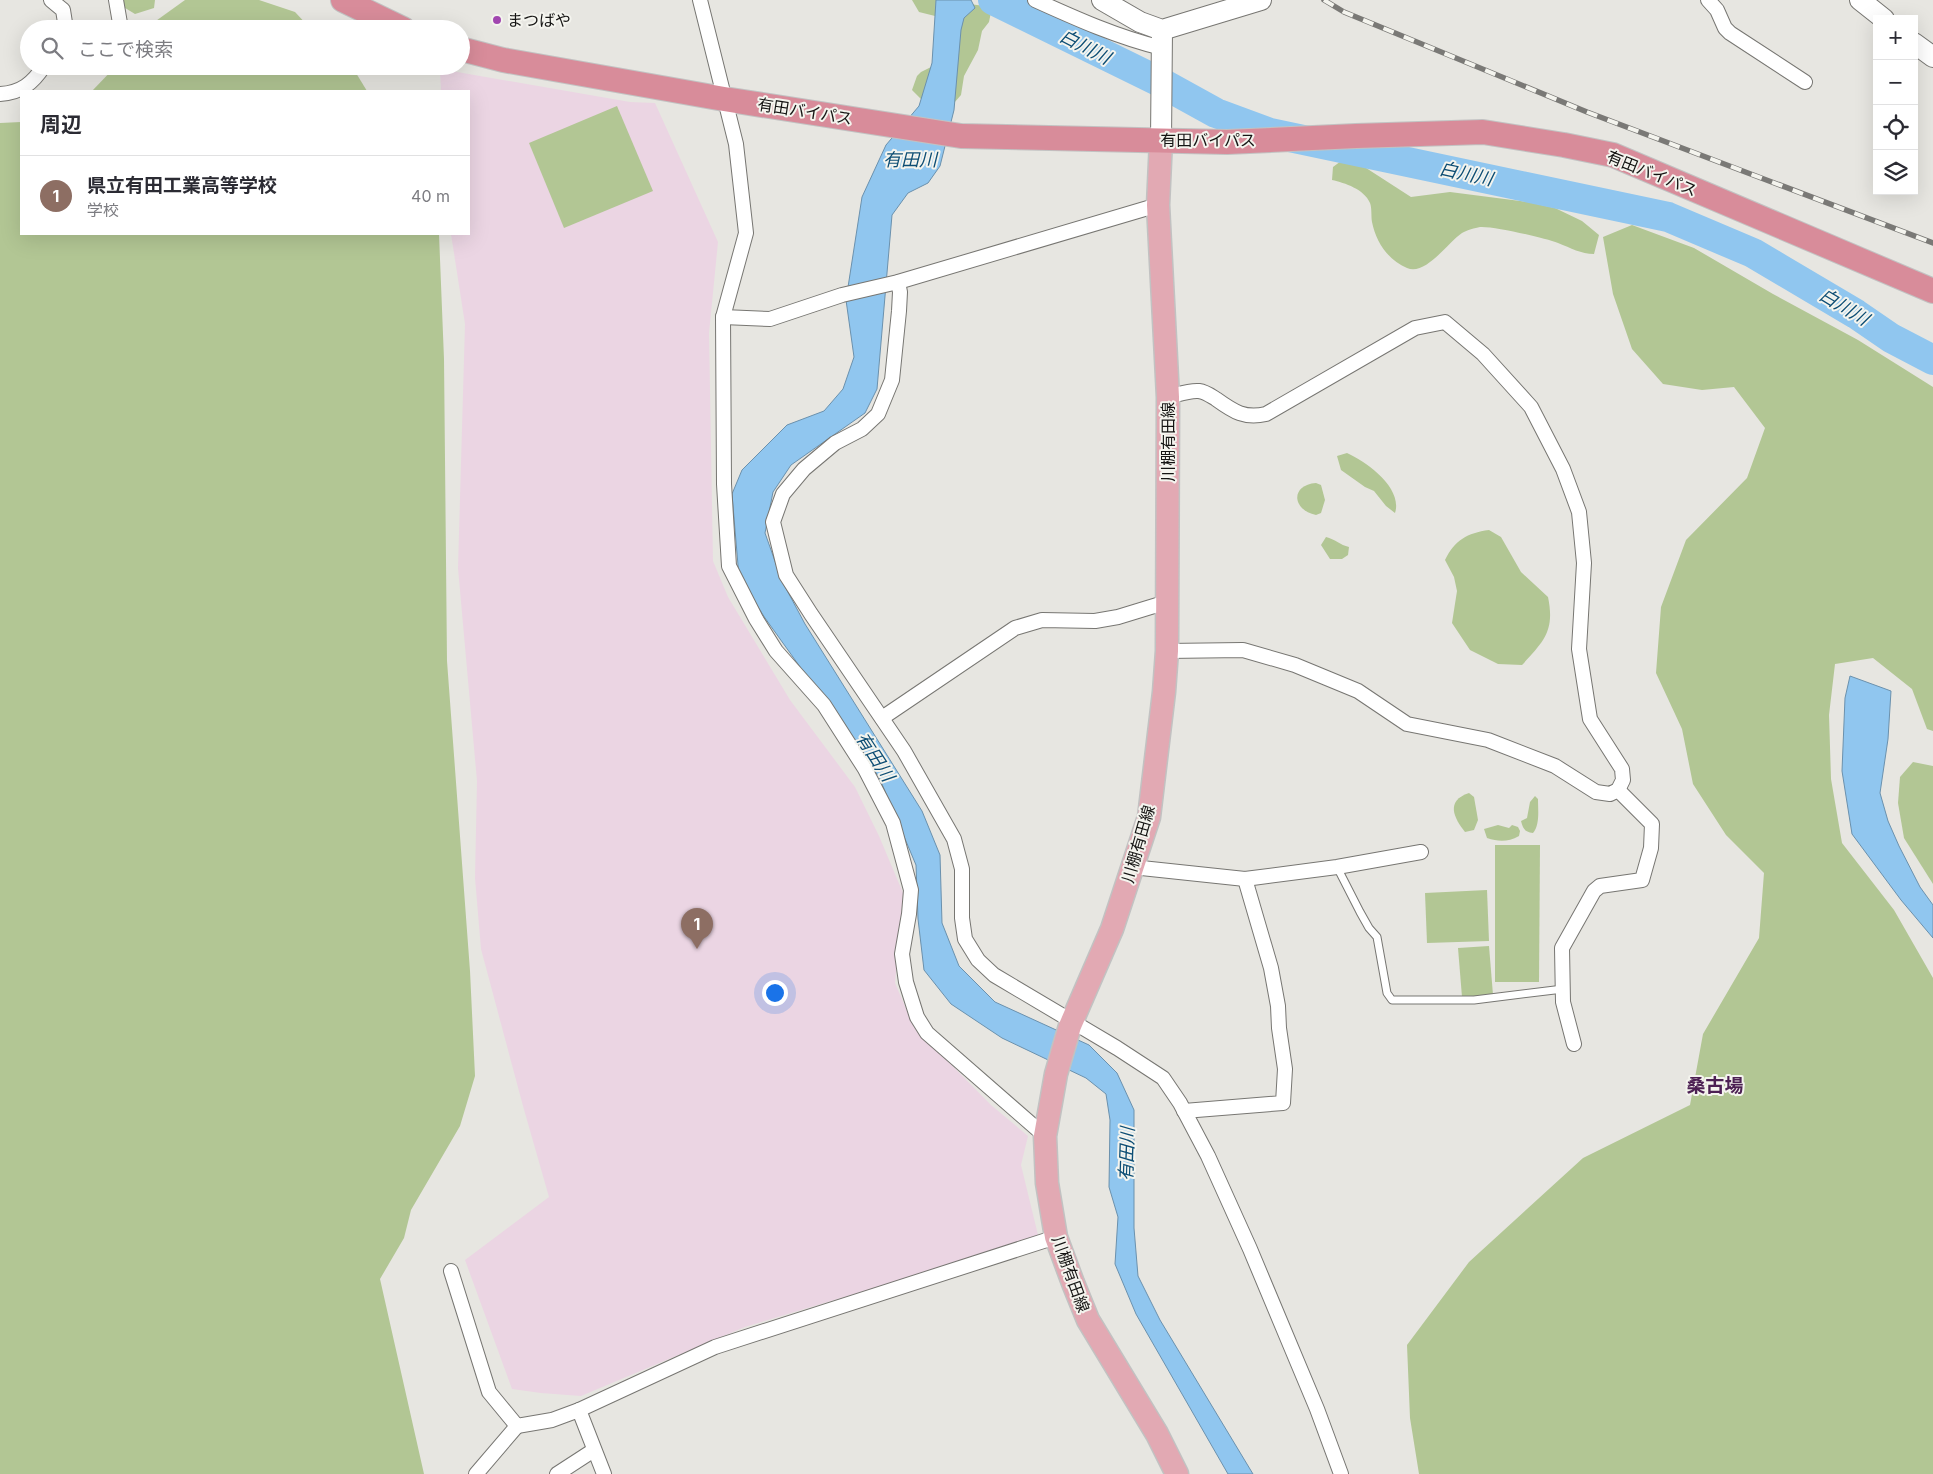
<!DOCTYPE html>
<html lang="ja">
<meta charset="utf-8">
<style>
:root{--surface:#fff;--page:#f2f2f3;--text:#2b2b33;--muted:#7c7c81;--line:#e1e1e2;--accent:#a146b0}
body{margin:0;font-family:Inter,"Noto Sans JP",sans-serif;background:var(--page);color:var(--text)}
.controls{position:absolute;right:15px;top:15px;display:grid;overflow:hidden;border-radius:0px;box-shadow:0 5px 20px #0002}
.controls button{width:45px;height:45px;display:grid;place-items:center;padding:0;border:0;border-bottom:1px solid var(--line);background:var(--surface);color:var(--text);font:25px sans-serif}
.you{position:absolute;left:774px;top:992px;width:18px;height:18px;margin:-12px;border:4px solid #fff;border-radius:50%;background:#1a73e8;box-shadow:0 0 0 8px #1a73e833}
.badge{display:grid;place-items:center;width:32px;height:32px;border-radius:50%;background:var(--accent);color:#fff;font-size:16px;font-weight:700}
.pin{position:absolute;translate:-50% -41px;filter:drop-shadow(0 1px 2px #0008)}
.pin::after{content:'';position:absolute;top:26px;width:18px;height:15px;background:inherit;clip-path:polygon(0 0,100% 0,50% 100%)}
.list{margin:0;padding:0;list-style:none}
h2{display:flex;justify-content:space-between;align-items:center;height:65px;margin:0;padding:0 20px;font-size:21px}
h2 small{font-size:16px;font-weight:400;color:var(--muted)}
.list li{display:grid;grid-template-columns:32px 1fr auto;gap:15px;align-items:center;box-sizing:border-box;height:80px;padding:0 20px;border-top:1px solid var(--line)}
.list b{display:block;font-size:19px;white-space:nowrap}
.list p{margin:0;font-size:16px;white-space:nowrap;color:var(--muted)}
.list em{font-size:16px;font-style:normal;color:var(--muted)}
.icon{flex:none;width:28px;height:28px;fill:none;stroke:currentColor;stroke-width:2;stroke-linecap:round;stroke-linejoin:round}
.map{position:relative;flex:none;width:1933px;height:1474px;overflow:hidden}
.search{position:absolute;background:var(--surface);box-shadow:0 5px 20px #0002;left:20px;top:20px;width:450px;height:55px;display:flex;align-items:center;gap:12px;box-sizing:border-box;padding:0 18px;border-radius:28px;color:var(--muted);font-size:19px}
.panel{position:absolute;background:var(--surface);box-shadow:0 5px 20px #0002;left:20px;top:90px;width:450px;height:145px;border-radius:0px}
.map>svg:first-child{display:block}
</style>
<div class="map">
<svg width="1933" height="1474" viewBox="0 0 1933 1474">
<rect width="100%" height="100%" fill="#e7e6e1"/>
<!-- education -->
<path fill="#ebd5e3" d="M440 69 630 102 655 103 718 242 709 333 713 561 728 597 790 700 855 787 879 836 903 893 895 983 914 1027 991 1105 1028 1136 1021 1165 1038 1235 924 1273 745 1327 581 1396 541 1393 512 1389 465 1260 549 1197 523 1106 481 949 475 878 477 781 458 568 465 324 451 234H469V91H441Z"/>
<!-- green -->
<g fill="#b2c694">
<path d="M112 0H155L154 8 135 14Z"/>
<path d="M185 0H259L295 12 311 29H148L153 23Z"/>
<path d="M912 0H950L949 10 935 16 919 12Z"/>
<path d="M969 4 985 6 991 12 989 22 982 31 978 50 964 76 961 95 954 103 921 99 912 90 917 76 921 72 933 66 955 41Z"/>
<path d="M116 66H349L356 73 367 91H92Z"/>
<path d="M617 106 653 191 564 228 529 143Z"/>
<path d="M21 122V234H439L444 359 447 661 470 971 475 1076 460 1126 411 1210 404 1238 380 1279 424 1474H0V123Z"/>
<path d="M1341 161 1363 166 1411 197 1450 192 1528 202 1555 208 1582 221 1599 235 1594 254C1581 254 1571 248 1558 243 1544 238 1494 226 1480 227 1475 228 1467 230 1462 233 1448 242 1426 276 1407 268 1388 260 1376 242 1372 222 1371 216 1372 208 1370 203 1364 189 1345 183 1332 180L1333 167Z"/>
<path d="M1632 225 1694 248 1773 294 1858 340 1933 387V731L1927 729 1912 689 1873 658 1835 664 1829 715 1831 779 1842 843 1894 910 1933 978V1474H1419L1410 1418 1407 1345 1469 1262 1583 1158 1690 1105 1703 1034 1759 938 1764 873 1726 835 1693 784 1682 729 1656 673 1661 607 1686 540 1747 478 1765 428 1734 387 1702 390 1663 384 1632 349 1613 294 1603 237Z"/>
<path d="M1347 453C1367 462 1403 488 1395 513L1386 506 1374 491 1365 487 1341 470 1337 456Z"/>
<path d="M1316 483 1321 485 1325 500 1321 513 1316 515C1292 510 1290 485 1316 483Z"/>
<path d="M1489 530 1501 537 1521 572 1548 597C1555 631 1544 641 1522 665L1498 664 1470 650 1452 623 1457 591 1454 577 1445 560C1455 540 1467 533 1489 530Z"/>
<path d="M1326 537C1335 539 1340 545 1349 547L1348 555 1342 559H1330L1321 545Z"/>
<path d="M1913 762 1933 766V884L1904 838 1898 803 1900 777Z"/>
<path d="M1469 793 1474 797 1478 820 1474 830 1465 832C1454 818 1445 801 1469 793Z"/>
<path d="M1535 796 1538 799C1538 810 1540 825 1533 833 1525 832 1523 829 1521 821L1527 818 1530 802Z"/>
<path d="M1498 825 1509 828 1512 825 1518 827 1520 831 1519 836C1508 842 1499 842 1487 838L1484 829Z"/>
<path d="M1495 845H1540L1539 982H1495Z"/>
<path d="M1487 890 1489 941 1427 943 1425 893Z"/>
<path d="M1489 946 1493 995 1462 997 1458 948Z"/>
</g>
<!-- water -->
<g fill="#90c6ef" stroke="#6b91ad">
<path d="M936 0H971L975 8 964 18 961 30 954 110 940 166 928 183 908 193 892 215 877 389 865 413 791 465 773 492 765 533 782 581 805 624 922 811 940 855 942 923 959 966 995 1002 1089 1045 1117 1073 1134 1110V1228L1138 1276 1160 1320 1253 1474H1228L1136 1314 1115 1264 1118 1217 1109 1187 1110 1120 1106 1094 1086 1078 1002 1038 951 1004 924 970 918 919 916 865 879 777 765 618 739 577 732 494 742 470 787 425 824 411 843 389 854 357 846 300 862 197 886 145 919 106 932 63Z"/>
<path d="M1850 676 1891 691 1888 739 1880 793 1888 821 1899 846 1920 887 1933 905V938L1901 900 1852 834 1842 771 1845 698Z"/>
</g>
<g fill="none" stroke-linecap="round" stroke-linejoin="round">
<!-- river -->
<path stroke="#90c6ef" stroke-width="30" d="M993 0 1158 81 1216 113 1270 133 1668 217 1753 253 1856 314 1891 338 1933 360"/>
<defs>
<path id="service" d="M1337 867 1360 912 1369 928 1377 937 1387 993 1392 1000H1474L1563 989"/>
<g id="minor">
<path d="M51 0 63 10 66 29"/>
<path d="M116 0 121 29"/>
<path d="M700 0 736 144 746 233 723 317 724 484 729 566 756 619 776 651 824 705 865 769 893 823 911 890 909 914 902 954 906 982 917 1017 927 1033 1045 1136"/>
<path d="M1035 0C1077 19 1117 37 1162 48"/>
<path d="M1708 0 1717 10 1725 28 1730 33 1805 82"/>
<path d="M0 94C21 93 33 83 44 66"/>
<path d="M898 282 900 292 899 311 892 380 878 414 862 429 835 443 804 469 783 494 773 522 786 575 811 614 904 751 954 839 962 869V918L965 939 978 960 994 975 1117 1048 1163 1078 1180 1103 1208 1156 1250 1249 1317 1409 1341 1474"/>
<path d="M723 317 770 319 842 295 898 282 1158 205"/>
<path d="M1167 651 1243 650 1295 665 1358 691 1407 724 1488 740 1555 766 1596 792 1610 794 1618 790 1623 780 1622 769 1590 719 1579 649 1584 563 1579 512 1563 469 1531 407 1483 354 1445 322 1415 328 1266 414C1245 419 1234 412 1216 399 1211 396 1206 392 1199 391 1189 390 1177 395 1168 397"/>
<path d="M882 718 1015 628 1042 620 1095 621 1118 617 1167 602"/>
<path d="M1132 867 1245 879 1337 867 1421 852"/>
<path d="M1574 1044 1563 1002 1562 948 1594 891 1600 886 1642 880 1651 848 1652 824 1618 790"/>
<path d="M1184 1111 1283 1103 1285 1069 1279 1028 1278 1006 1271 968 1245 879"/>
<path d="M451 1271 489 1392 517 1426 552 1420 579 1410 715 1347 1056 1237"/>
<path d="M579 1410 604 1474"/>
<path d="M476 1474 517 1426"/>
<path d="M557 1474 594 1450"/>
</g>
<g id="secondary">
<path d="M1102 0 1140 22 1162 30 1261 0"/>
<path d="M1860 0 1884 19"/>
<path d="M1914 43 1933 57"/>
<path d="M1161 140 1162 30"/>
</g>
<path id="primary" d="M1161 140 1158 205 1168 397 1167 651 1164 692 1149 817 1112 929 1070 1026 1056 1074 1045 1136 1047 1183 1056 1237 1073 1283 1088 1320 1157 1434 1177 1474"/>
<g id="trunk">
<path d="M343 0 403 29"/>
<path d="M461 49 503 60 724 99 961 136 1227 142 1356 136 1483 132 1564 145 1613 155 1933 291"/>
</g>
</defs>
<!-- service casing -->
<use href="#service" stroke="#777672" stroke-width="9"/>
<!-- minor casing -->
<use href="#minor" stroke="#777672" stroke-width="16"/>
<!-- secondary casing -->
<use href="#secondary" stroke="#777672" stroke-width="22"/>
<!-- primary casing -->
<use href="#primary" stroke="#c2c2c2" stroke-width="25"/>
<!-- trunk casing -->
<use href="#trunk" stroke="#c2c2c2" stroke-width="26"/>
<!-- service -->
<use href="#service" stroke="#fff" stroke-width="7"/>
<!-- minor -->
<use href="#minor" stroke="#fff" stroke-width="14"/>
<!-- secondary -->
<use href="#secondary" stroke="#fff" stroke-width="20"/>
<!-- primary -->
<use href="#primary" stroke="#e2a9b3" stroke-width="22"/>
<!-- trunk -->
<use href="#trunk" stroke="#d88c9a" stroke-width="24"/>
<defs>
<path id="rail" d="M1324 0 1344 12 1587 112 1933 243"/>
</defs>
<!-- rail casing -->
<use href="#rail" stroke="#7a7976" stroke-width="5.5"/>
<!-- rail -->
<use href="#rail" stroke="#f4f4ee" stroke-width="4" stroke-dasharray="11" stroke-linecap="butt"/>
</g>
<!-- markers -->
<circle fill="#a146b0" stroke="#f4f4ee" stroke-width="2" cx="497" cy="20" r="5"/>
<g text-anchor="middle" stroke-width="4" stroke-linejoin="round" paint-order="stroke">
<!-- poi labels -->
<g font-size="16" fill="#151413" stroke="#f4f4ee" text-anchor="start">
<text x="507" y="26">まつばや</text>
</g>
<!-- street labels -->
<g font-size="16" fill="#151413" stroke="#f4f4ee">
<text transform="translate(805 111) rotate(9)" y="6">有田バイパス</text>
<text x="1208" y="146">有田バイパス</text>
<text transform="translate(1652 173) rotate(22)" y="6">有田バイパス</text>
<text transform="translate(1168 442) rotate(-90)" y="6">川棚有田線</text>
<text transform="translate(1138 844) rotate(-74)" y="6">川棚有田線</text>
<text transform="translate(1071 1274) rotate(70)" y="6">川棚有田線</text>
</g>
<!-- water labels -->
<g font-size="18" font-style="italic" fill="#0c4d74" stroke="#f4f4ee">
<text transform="translate(1085 47) rotate(27)" y="6">白川川</text>
<text x="910" y="166">有田川</text>
<text transform="translate(1466 174) rotate(12)" y="6">白川川</text>
<text transform="translate(1844 307) rotate(31)" y="6">白川川</text>
<text transform="translate(875 757) rotate(57)" y="6">有田川</text>
<text transform="translate(1127 1154) rotate(-88)" y="6">有田川</text>
</g>
<!-- quarter labels -->
<g font-size="19" font-weight="bold" fill="#4c2053" stroke="#f4f4ee">
<text x="1715" y="1092">桑古場</text>
</g>
</g>
</svg>
<div class="controls">
<button>+</button>
<button>−</button>
<button><svg class="icon" aria-label="locate" viewBox="0 0 24 24"><circle cx="12" cy="12" r="6"/><path d="M12 2v4M12 18v4M2 12h4M18 12h4"/></svg></button>
<button><svg class="icon" aria-label="layers" viewBox="0 0 24 24"><path d="M12 4l9 5-9 5-9-5zM3 14l9 5 9-5"/></svg></button>
</div>
<div class="you"></div>
<div class="pin badge" style="left:697px;top:949px;background:#8d6e63">1</div>
<div class="search"><svg class="icon" aria-label="search" viewBox="0 0 24 24"><circle cx="10" cy="10" r="6"/><path d="M15 15l6 6"/></svg>ここで検索</div>
<section class="panel">
<h2>周辺<small></small></h2>
<ul class="list">
<li><span class="badge" style="background:#8d6e63">1</span><div><b>県立有田工業高等学校</b><p>学校</p></div><em>40 m</em></li>
</ul>
</section>
</div>
